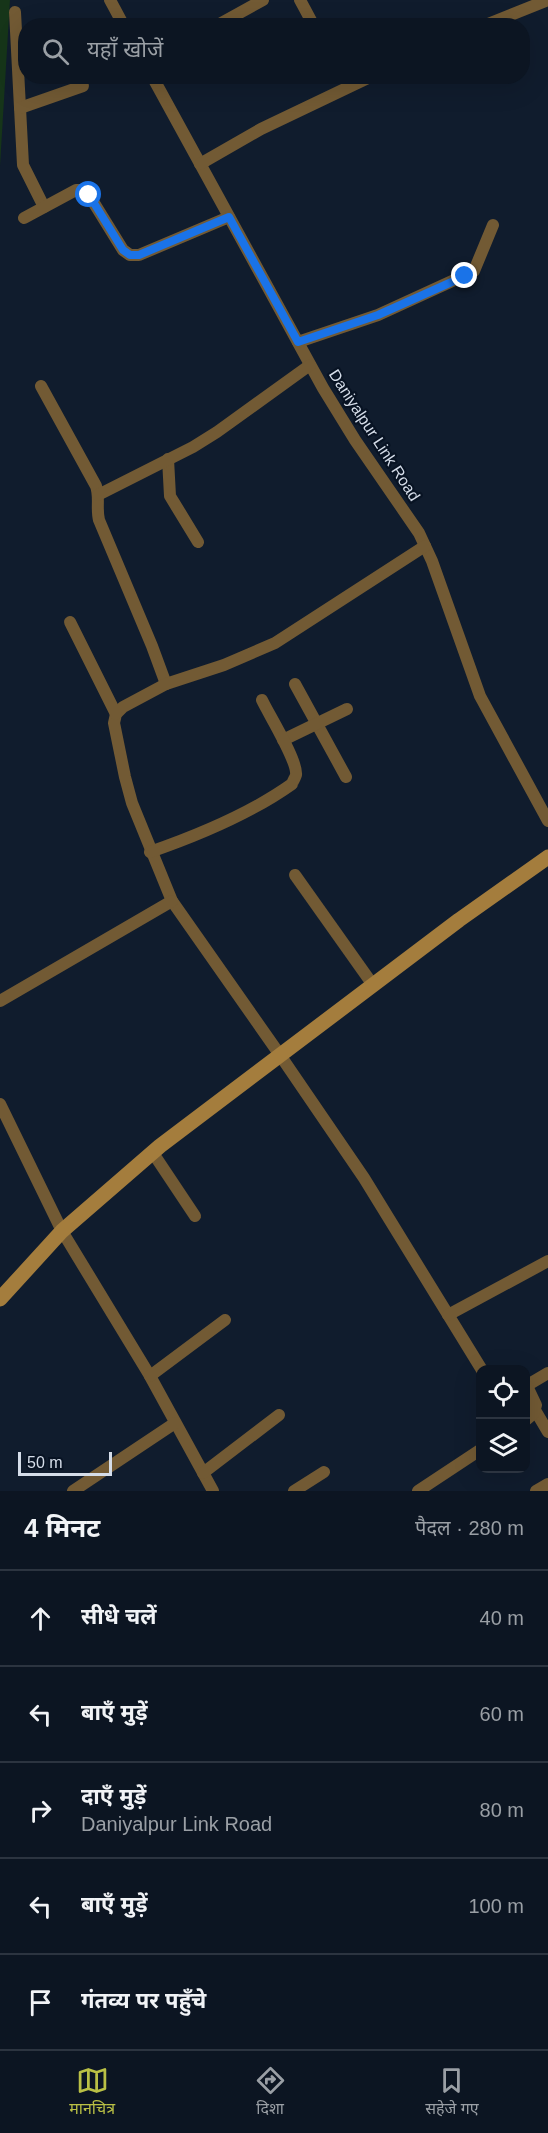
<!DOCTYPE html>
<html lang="hi">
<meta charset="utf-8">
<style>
:root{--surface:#0c1522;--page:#151e2a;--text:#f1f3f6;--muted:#9a9fa5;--line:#2c3440;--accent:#bac045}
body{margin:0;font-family:Helvetica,"Noto Sans Devanagari",sans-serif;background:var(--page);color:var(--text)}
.controls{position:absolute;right:18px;bottom:18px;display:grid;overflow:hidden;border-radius:12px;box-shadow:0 6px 24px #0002}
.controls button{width:54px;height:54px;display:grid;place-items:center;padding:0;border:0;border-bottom:2px solid var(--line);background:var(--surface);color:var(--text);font:30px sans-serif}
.scale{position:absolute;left:18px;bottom:15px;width:94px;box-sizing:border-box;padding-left:6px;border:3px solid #d5dde9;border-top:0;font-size:16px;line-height:21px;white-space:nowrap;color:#d5dde9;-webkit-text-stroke:4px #081323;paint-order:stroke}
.stop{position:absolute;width:18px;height:18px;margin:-14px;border:4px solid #1a73e8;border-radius:50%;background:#fff}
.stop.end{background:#1a73e8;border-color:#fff;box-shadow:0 2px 6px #0008}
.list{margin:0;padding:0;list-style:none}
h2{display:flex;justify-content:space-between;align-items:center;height:78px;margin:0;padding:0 24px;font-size:26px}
h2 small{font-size:20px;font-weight:400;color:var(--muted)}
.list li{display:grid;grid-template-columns:39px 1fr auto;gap:18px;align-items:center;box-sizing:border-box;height:96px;padding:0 24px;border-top:2px solid var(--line)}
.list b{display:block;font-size:22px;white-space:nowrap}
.list p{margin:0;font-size:20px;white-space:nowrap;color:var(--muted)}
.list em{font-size:20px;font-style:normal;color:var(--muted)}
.icon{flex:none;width:33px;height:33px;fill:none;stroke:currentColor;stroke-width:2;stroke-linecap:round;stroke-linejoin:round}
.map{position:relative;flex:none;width:548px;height:1491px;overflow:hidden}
.search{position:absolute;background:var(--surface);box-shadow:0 6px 24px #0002;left:18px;right:18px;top:18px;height:66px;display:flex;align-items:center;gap:15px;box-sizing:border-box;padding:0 21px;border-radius:24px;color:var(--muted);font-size:22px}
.sheet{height:558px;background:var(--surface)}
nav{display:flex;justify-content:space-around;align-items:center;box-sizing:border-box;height:84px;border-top:2px solid var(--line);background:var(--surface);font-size:16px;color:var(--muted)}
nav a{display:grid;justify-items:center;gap:3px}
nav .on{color:var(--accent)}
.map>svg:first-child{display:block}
</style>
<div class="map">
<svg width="548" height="1491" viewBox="0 0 548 1491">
<rect width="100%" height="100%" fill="#101c2d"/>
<!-- green -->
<path fill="#163519" d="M0 0H10L0 166Z"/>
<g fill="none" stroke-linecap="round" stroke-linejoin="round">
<!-- street -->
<g stroke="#725a34" stroke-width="12">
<path d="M110 0 124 26"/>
<path d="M300 0 314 26"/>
<path d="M15 12 23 165 44 207"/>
<path d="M216 26 263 0"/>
<path d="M483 26 548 0"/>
<path d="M152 76 323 388 355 440 419 533 432 561 480 696 548 821"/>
<path d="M20 108 83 86"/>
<path d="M200 164 261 129 372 76"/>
<path d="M24 218 76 190H84L89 195 123 250 130 255H139L229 217"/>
<path d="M298 342 378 315 474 271 493 225"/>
<path d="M41 386 96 486C100 497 96 508 99 520L152 646 166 684"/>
<path d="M168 459 170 496 198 542"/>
<path d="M98 495 193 447 217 432 310 365"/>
<path d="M425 546 275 643 224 665 166 684 123 707 116 714 114 723 125 777 132 803 172 901 280 1055 364 1178 482 1370"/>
<path d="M70 622 116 714"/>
<path d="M295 684 346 777"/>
<path d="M283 740 347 709"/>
<path d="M150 852C199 835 250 814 292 784 292 783 296 776 296 775 298 761 269 715 262 700"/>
<path d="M295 875 373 985"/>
<path d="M0 1001 172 901"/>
<path d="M0 1104 62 1231 150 1376 213 1491"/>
<path d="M153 1153 195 1216"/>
<path d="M448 1315 548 1261"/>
<path d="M150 1376 225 1320"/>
<path d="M526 1386 548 1373"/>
<path d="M535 1410 548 1432"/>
<path d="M526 1420 533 1414 536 1405 527 1386"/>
<path d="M203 1473 279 1415"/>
<path d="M73 1491 175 1423"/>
<path d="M294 1491 324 1472"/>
<path d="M418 1491 480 1450"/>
<path d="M536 1491 548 1484"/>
</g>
<!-- secondary -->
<path stroke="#a47d3d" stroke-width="15" d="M0 1299 62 1231 160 1146 459 920 548 857"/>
</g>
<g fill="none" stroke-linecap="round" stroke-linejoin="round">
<!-- route -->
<path stroke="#1a73e8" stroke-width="8" d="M89 195 123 250 130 255H139L229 217 298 342 378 315 465 276"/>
</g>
<g text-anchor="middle" stroke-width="4.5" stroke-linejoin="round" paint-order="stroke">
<!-- street labels -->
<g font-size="16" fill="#d5dde9" stroke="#081323">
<text transform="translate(375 435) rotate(57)" y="6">Daniyalpur Link Road</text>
</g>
</g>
</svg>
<div class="controls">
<button><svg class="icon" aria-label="locate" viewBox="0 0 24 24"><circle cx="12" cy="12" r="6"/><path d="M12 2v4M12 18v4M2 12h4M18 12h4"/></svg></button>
<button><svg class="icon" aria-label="layers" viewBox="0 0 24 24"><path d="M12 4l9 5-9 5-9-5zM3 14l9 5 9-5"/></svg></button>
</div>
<div class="scale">50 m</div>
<div class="stop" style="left:89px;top:195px"></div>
<div class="stop end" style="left:465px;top:276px"></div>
<div class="search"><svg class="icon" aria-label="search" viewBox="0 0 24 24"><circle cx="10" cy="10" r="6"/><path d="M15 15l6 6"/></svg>यहाँ खोजें</div>
</div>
<section class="sheet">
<h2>4 मिनट<small>पैदल · 280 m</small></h2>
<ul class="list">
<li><svg class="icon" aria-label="ahead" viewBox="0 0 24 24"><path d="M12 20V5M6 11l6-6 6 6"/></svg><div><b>सीधे चलें</b></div><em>40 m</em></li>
<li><svg class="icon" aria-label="left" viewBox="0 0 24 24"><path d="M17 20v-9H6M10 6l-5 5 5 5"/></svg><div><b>बाएँ मुड़ें</b></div><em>60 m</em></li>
<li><svg class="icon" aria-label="right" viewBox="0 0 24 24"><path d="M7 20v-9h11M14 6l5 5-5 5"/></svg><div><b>दाएँ मुड़ें</b><p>Daniyalpur Link Road</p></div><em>80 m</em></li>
<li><svg class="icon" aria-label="left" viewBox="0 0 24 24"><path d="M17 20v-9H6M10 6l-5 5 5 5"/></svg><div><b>बाएँ मुड़ें</b></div><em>100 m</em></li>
<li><svg class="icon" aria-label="arrive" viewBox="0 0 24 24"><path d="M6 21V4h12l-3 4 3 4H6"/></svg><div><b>गंतव्य पर पहुँचे</b></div></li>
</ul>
</section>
<nav>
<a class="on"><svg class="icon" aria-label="map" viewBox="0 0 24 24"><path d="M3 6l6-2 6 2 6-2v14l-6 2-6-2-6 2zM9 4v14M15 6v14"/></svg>मानचित्र</a>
<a><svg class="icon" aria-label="directions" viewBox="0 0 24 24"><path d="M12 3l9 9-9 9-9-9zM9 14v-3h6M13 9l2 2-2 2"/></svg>दिशा</a>
<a><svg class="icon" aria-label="saved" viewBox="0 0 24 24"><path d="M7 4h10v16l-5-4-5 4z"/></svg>सहेजे गए</a>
</nav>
